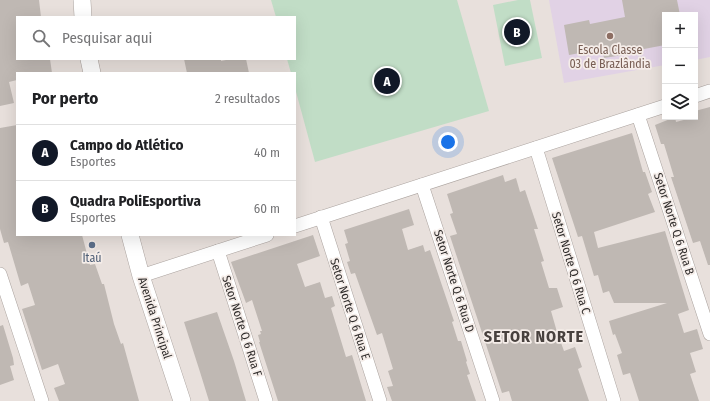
<!DOCTYPE html>
<html lang="pt">
<meta charset="utf-8">
<style>
:root{--surface:#fff;--page:#f2f2f2;--text:#202124;--muted:#757577;--line:#e0e0e0;--accent:#111827}
body{margin:0;font-family:"Fira Sans Condensed",sans-serif;background:var(--page);color:var(--text)}
.controls{position:absolute;right:12px;top:12px;display:grid;overflow:hidden;border-radius:0px;box-shadow:0 4px 16px #0002}
.controls button{width:36px;height:36px;display:grid;place-items:center;padding:0;border:0;border-bottom:1px solid var(--line);background:var(--surface);color:var(--text);font:20px sans-serif}
.you{position:absolute;left:448px;top:142px;width:14px;height:14px;margin:-10px;border:3px solid #fff;border-radius:50%;background:#1a73e8;box-shadow:0 0 0 6px #1a73e833}
.badge{display:grid;place-items:center;width:26px;height:26px;border-radius:50%;background:var(--accent);color:#fff;font-size:13px;font-weight:700}
.pin{position:absolute;translate:-50% -50%;border:2px solid #fff;box-shadow:0 1px 4px #0006}
.list{margin:0;padding:0;list-style:none}
h2{display:flex;justify-content:space-between;align-items:center;height:52px;margin:0;padding:0 16px;font-size:17px}
h2 small{font-size:13px;font-weight:400;color:var(--muted)}
.list li{display:grid;grid-template-columns:26px 1fr auto;gap:12px;align-items:center;box-sizing:border-box;height:56px;padding:0 16px;border-top:1px solid var(--line)}
.list b{display:block;font-size:15px;white-space:nowrap}
.list p{margin:0;font-size:13px;white-space:nowrap;color:var(--muted)}
.list em{font-size:13px;font-style:normal;color:var(--muted)}
.icon{flex:none;width:22px;height:22px;fill:none;stroke:currentColor;stroke-width:2;stroke-linecap:round;stroke-linejoin:round}
.map{position:relative;flex:none;width:710px;height:401px;overflow:hidden}
.search{position:absolute;background:var(--surface);box-shadow:0 4px 16px #0002;left:16px;top:16px;width:280px;height:44px;display:flex;align-items:center;gap:10px;box-sizing:border-box;padding:0 14px;border-radius:0px;color:var(--muted);font-size:15px}
.panel{position:absolute;background:var(--surface);box-shadow:0 4px 16px #0002;left:16px;top:72px;width:280px;height:164px;border-radius:0px}
.map>svg:first-child{display:block}
</style>
<div class="map">
<svg width="710" height="401" viewBox="0 0 710 401">
<rect width="100%" height="100%" fill="#e8e0dc"/>
<!-- education -->
<path fill="#e1d2e5" d="M549 0H710V57L695 60V15H665V65L564 83Z"/>
<!-- green -->
<g fill="#c1ddc6">
<path d="M271 0H457L489 111 315 162 295 88V73H291L287 59H295V17H276Z"/>
<path d="M518 0H530L542 58 505 66 493 5Z"/>
</g>
<!-- building -->
<g fill="#bfb8b3">
<path d="M0 0H39L41 17H17V59H50L52 73H17V80L9 82 14 103 0 106Z"/>
<path d="M622 0H677L680 15H665V45L623 53V55L604 58 602 49 569 55 564 25 589 20 590 24 625 17Z"/>
<path d="M184 59H221V61L231 59H246L249 73H187Z"/>
<path d="M710 107V265H708L700 241 693 243 671 177H674L664 144H661L655 125 675 117 676 122 695 117V111Z"/>
<path d="M17 125V235H82L90 265 95 264 102 284H104L114 324 121 344 123 343 139 401H59L54 388 65 384 58 364 42 370 22 309 35 305 28 283 21 286 8 242 4 243 0 229V128Z"/>
<path d="M632 133 643 172H645L652 192 648 194 655 212 594 232 598 248 665 231 689 310 678 314 684 333 697 329 703 349 690 353 696 372 690 374 699 401H639L630 373 623 375 617 355 622 353 615 334 613 335 609 321 667 303H614L609 291 603 293 598 275 594 276 582 236 578 237 552 158Z"/>
<path d="M503 175 505 182 516 178 520 192 525 190 538 229H534L544 261 541 262 549 288H557L563 307 551 311 557 332 564 351 575 347 582 367 578 369 589 401H512L509 391 502 393 450 236 457 234 450 214 453 213 447 194Z"/>
<path d="M409 209 414 225 402 229 408 250 423 245 425 252 430 250 454 321 452 322 458 341H461L467 361 466 362 470 374 467 375 476 401H392L387 387 393 386 388 371 393 369 382 333 377 335 355 273 351 274 347 262 350 261 345 244 348 243 344 230Z"/>
<path d="M313 235 320 256 297 264 305 287 320 282 325 298 332 296 335 306 331 308 346 357 352 355 366 401H278L259 342H260L258 335 261 334 260 331H262L252 300 246 303 231 262Z"/>
<path d="M217 312 234 361 246 401H209L200 372 184 322Z"/>
<path d="M3 325 13 358 14 365 10 366 14 380 0 385V326Z"/>
</g>
<g fill="none" stroke-linecap="round" stroke-linejoin="round">
<defs>
<g id="minor">
<path d="M695 96 710 91"/>
<path d="M638 115 710 334"/>
<path d="M536 148 614 401"/>
<path d="M422 185 493 401"/>
<path d="M321 217 380 401"/>
<path d="M295 226 665 106"/>
<path d="M218 251 266 401"/>
<path d="M0 274 42 401"/>
<path d="M141 276 267 235"/>
</g>
<g id="tertiary">
<path d="M82 0 83 17"/>
<path d="M89 59 92 73"/>
<path d="M130 235 141 276 182 401"/>
</g>
</defs>
<!-- minor casing -->
<use href="#minor" stroke="#aba39f" stroke-width="14"/>
<!-- tertiary casing -->
<use href="#tertiary" stroke="#aba39f" stroke-width="18"/>
<!-- minor -->
<use href="#minor" stroke="#fff" stroke-width="13"/>
<!-- tertiary -->
<use href="#tertiary" stroke="#fff" stroke-width="17"/>
</g>
<!-- markers -->
<circle fill="#8d6e63" stroke="#f5ede9" stroke-width="1.5" cx="610" cy="36" r="4"/>
<circle fill="#5c6f8a" stroke="#f5ede9" stroke-width="1.5" cx="92" cy="245" r="4"/>
<g text-anchor="middle" stroke-width="3.5" stroke-linejoin="round" paint-order="stroke">
<!-- education labels -->
<g font-size="12" fill="#785e54" stroke="#f5ede9">
<text x="610" y="54">Escola Classe<tspan x="610" dy="14">03 de Brazlândia</tspan></text>
</g>
<!-- street labels -->
<g font-size="12" fill="#2e2b2a" stroke="#f5ede9">
<text transform="translate(674 224) rotate(72)" y="4">Setor Norte Q 6 Rua B</text>
<text transform="translate(571 263) rotate(73)" y="4">Setor Norte Q 6 Rua C</text>
<text transform="translate(454 281) rotate(72)" y="4">Setor Norte Q 6 Rua D</text>
<text transform="translate(350 309) rotate(72)" y="4">Setor Norte Q 6 Rua E</text>
<text transform="translate(155 318) rotate(72)" y="4">Avenida Principal</text>
<text transform="translate(242 326) rotate(72)" y="4">Setor Norte Q 6 Rua F</text>
</g>
<!-- service labels -->
<g font-size="12" fill="#4e5e75" stroke="#f5ede9">
<text x="92" y="262">Itaú</text>
</g>
<!-- district labels -->
<g font-size="16" font-weight="bold" letter-spacing="1" fill="#48413e" stroke="#f5ede9">
<text x="534" y="342">SETOR NORTE</text>
</g>
</g>
</svg>
<div class="controls">
<button>+</button>
<button>−</button>
<button><svg class="icon" aria-label="layers" viewBox="0 0 24 24"><path d="M12 4l9 5-9 5-9-5zM3 14l9 5 9-5"/></svg></button>
</div>
<div class="you"></div>
<div class="pin badge" style="left:387px;top:81px">A</div>
<div class="pin badge" style="left:517px;top:32px">B</div>
<div class="search"><svg class="icon" aria-label="search" viewBox="0 0 24 24"><circle cx="10" cy="10" r="6"/><path d="M15 15l6 6"/></svg>Pesquisar aqui</div>
<section class="panel">
<h2>Por perto<small>2 resultados</small></h2>
<ul class="list">
<li><span class="badge">A</span><div><b>Campo do Atlético</b><p>Esportes</p></div><em>40 m</em></li>
<li><span class="badge">B</span><div><b>Quadra PoliEsportiva</b><p>Esportes</p></div><em>60 m</em></li>
</ul>
</section>
</div>
